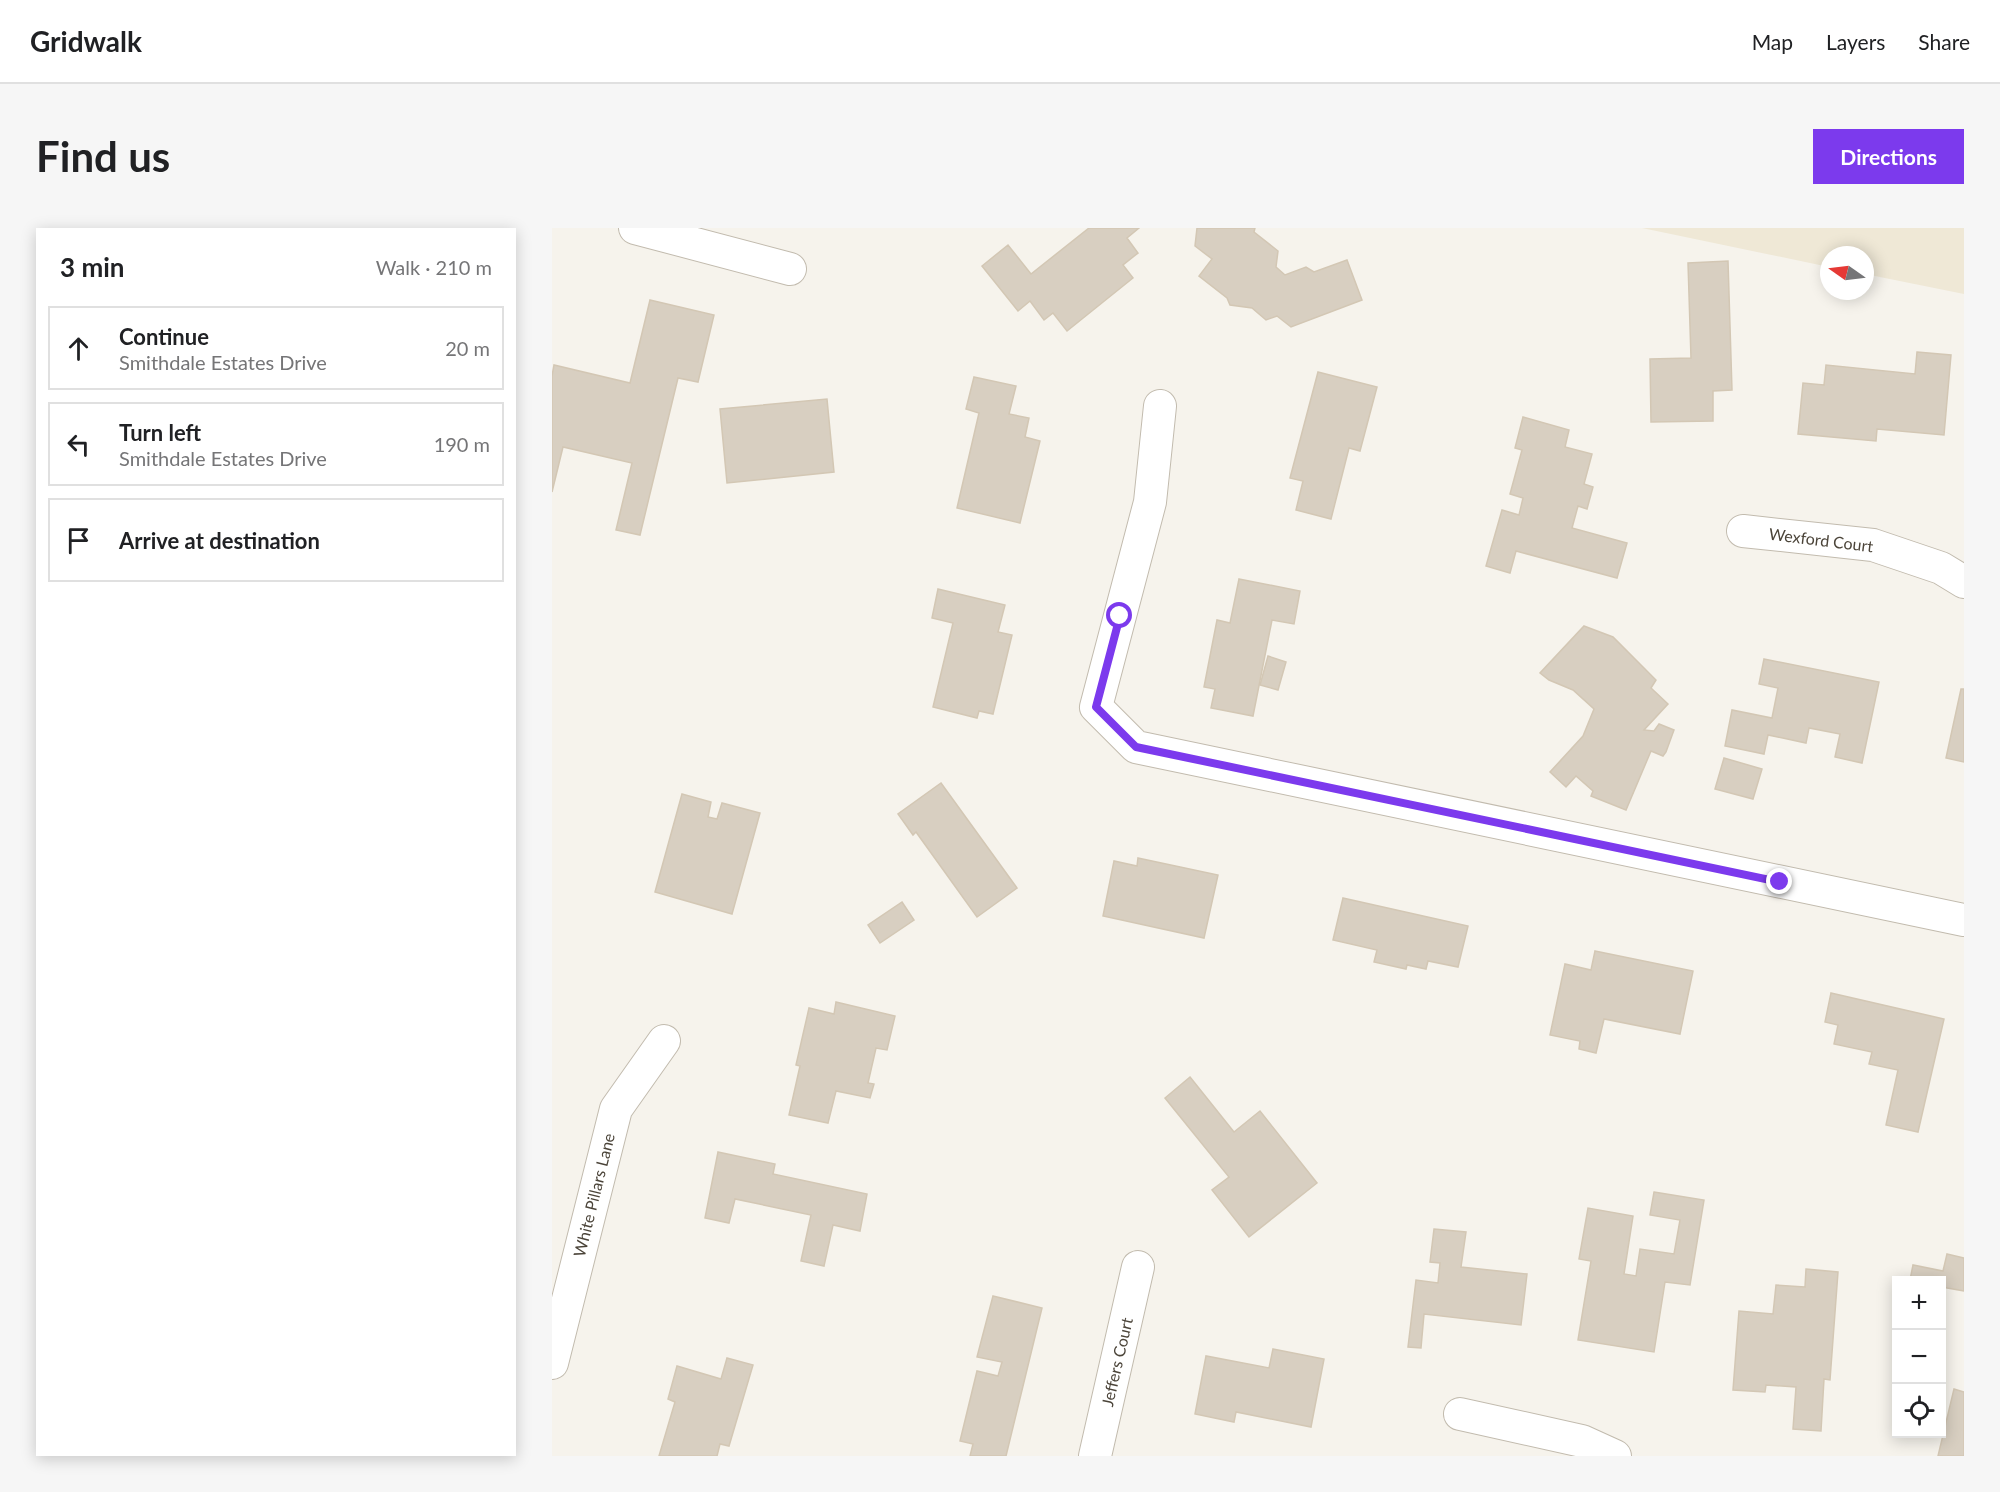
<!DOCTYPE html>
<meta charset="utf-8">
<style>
:root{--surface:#fff;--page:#f6f6f6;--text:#202124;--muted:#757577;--line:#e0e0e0;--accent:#7c3aed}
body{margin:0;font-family:Lato,sans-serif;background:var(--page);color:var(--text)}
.controls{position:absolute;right:18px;bottom:18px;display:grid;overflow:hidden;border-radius:0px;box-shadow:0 3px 15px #0003}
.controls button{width:54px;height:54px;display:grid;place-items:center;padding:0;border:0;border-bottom:2px solid var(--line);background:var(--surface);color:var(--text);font:30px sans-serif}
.compass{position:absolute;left:1268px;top:18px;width:54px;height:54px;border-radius:50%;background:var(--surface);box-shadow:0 3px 15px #0003;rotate:284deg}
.stop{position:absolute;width:18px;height:18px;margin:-14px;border:4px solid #7c3aed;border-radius:50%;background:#fff}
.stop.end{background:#7c3aed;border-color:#fff;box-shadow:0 2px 6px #0008}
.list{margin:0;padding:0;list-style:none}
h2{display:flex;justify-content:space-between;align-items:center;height:78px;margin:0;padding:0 24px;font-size:26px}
h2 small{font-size:20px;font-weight:400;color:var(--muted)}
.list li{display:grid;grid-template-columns:39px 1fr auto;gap:18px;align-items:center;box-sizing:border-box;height:84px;margin:0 12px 12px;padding:0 12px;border:2px solid var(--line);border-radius:0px}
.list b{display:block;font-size:22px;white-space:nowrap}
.list p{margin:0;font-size:20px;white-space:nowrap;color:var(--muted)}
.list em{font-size:20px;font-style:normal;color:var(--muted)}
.icon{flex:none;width:33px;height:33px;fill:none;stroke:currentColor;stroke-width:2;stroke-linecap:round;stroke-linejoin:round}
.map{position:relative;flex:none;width:1412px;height:1228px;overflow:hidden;border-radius:0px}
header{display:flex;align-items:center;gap:36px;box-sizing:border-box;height:84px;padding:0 30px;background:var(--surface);border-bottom:2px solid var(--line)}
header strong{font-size:28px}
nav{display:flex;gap:33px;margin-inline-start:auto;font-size:21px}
.intro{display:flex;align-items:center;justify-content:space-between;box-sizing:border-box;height:144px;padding:0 36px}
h1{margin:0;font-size:42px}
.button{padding:15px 27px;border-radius:0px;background:var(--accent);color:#fff;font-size:21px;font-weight:700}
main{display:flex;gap:36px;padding:0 36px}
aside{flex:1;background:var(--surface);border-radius:0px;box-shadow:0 3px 15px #0003}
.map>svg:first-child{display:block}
</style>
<header>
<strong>Gridwalk</strong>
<nav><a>Map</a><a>Layers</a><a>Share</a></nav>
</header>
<div class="intro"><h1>Find us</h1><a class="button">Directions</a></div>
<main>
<aside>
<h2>3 min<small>Walk · 210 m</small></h2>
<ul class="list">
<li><svg class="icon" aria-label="ahead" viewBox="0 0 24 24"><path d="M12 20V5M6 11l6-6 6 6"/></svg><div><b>Continue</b><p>Smithdale Estates Drive</p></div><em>20 m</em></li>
<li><svg class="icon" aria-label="left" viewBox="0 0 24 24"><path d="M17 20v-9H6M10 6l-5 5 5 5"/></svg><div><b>Turn left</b><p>Smithdale Estates Drive</p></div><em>190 m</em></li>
<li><svg class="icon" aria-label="arrive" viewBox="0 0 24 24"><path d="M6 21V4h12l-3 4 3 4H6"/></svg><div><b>Arrive at destination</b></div></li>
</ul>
</aside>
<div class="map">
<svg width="1412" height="1228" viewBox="0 0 1412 1228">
<rect width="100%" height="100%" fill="#f6f3ec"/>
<!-- education -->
<path fill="#efe8d6" d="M1090 0H1412V66L1313 46V27H1277V39Z"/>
<!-- building -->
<g fill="#d8cfc1" stroke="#d3c7b4" stroke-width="1.5">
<path d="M537 0H587L575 10 586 25 571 37 581 50 515 103 501 85 492 92 478 73 466 83 430 38 456 17 479 46Z"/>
<path d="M645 0H703L702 4 726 23 724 39 733 47 754 39 762 44 795 32 810 72 739 99 725 88 714 92 700 80 678 77 675 70 647 48 660 31 643 18Z"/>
<path d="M1176 33 1180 162 1161 163V193L1099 194 1098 131 1139 130 1136 35Z"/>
<path d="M98 72 162 87 146 154 126 150 88 307 64 302 80 235 11 219 0 264V148L2 137 78 155Z"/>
<path d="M1365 124 1399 127 1392 207 1325 201 1324 213 1246 206 1251 155 1272 157 1274 137 1363 146Z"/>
<path d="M766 144 825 159 808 223 797 220 779 291 744 282 751 253 738 250Z"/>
<path d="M422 149 464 158 457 186 477 190 473 209 488 213 468 295 405 280 427 185 414 181Z"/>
<path d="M275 171 282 244 175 255 168 181Z"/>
<path d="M971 189 1017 202 1013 219 1040 226 1032 256 1041 259 1035 281 1026 278 1020 300 1075 315 1065 350 964 323 958 345 934 338 950 282 967 287 971 270 958 266 970 222 963 220Z"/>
<path d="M687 351 748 363 742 396 720 392 701 488 659 480 663 461 652 459 665 392 678 395Z"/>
<path d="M386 361 453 377 446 404 460 407 441 486 427 483 425 490 381 479 401 395 380 390Z"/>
<path d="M1032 398 1061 409 1104 452 1099 460 1116 476 1092 502 1102 503 1107 496 1122 502 1114 524 1111 528 1099 523 1074 582 1039 568 1041 563 1024 548 1014 559 998 544 1031 508 1042 481 1021 462 997 452 988 445Z"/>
<path d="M716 428 734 434 726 462 708 457Z"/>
<path d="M1212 431 1327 454 1310 535 1283 529 1288 506 1257 500 1254 515 1216 507 1212 526 1173 518 1180 482 1220 490 1226 460 1207 456Z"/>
<path d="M1409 461H1412V534L1394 530Z"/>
<path d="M1172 530 1210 541 1201 571 1163 561Z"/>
<path d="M389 555 465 660 425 689 364 604 361 607 346 586Z"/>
<path d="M130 566 159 574 156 589 165 591 170 575 208 585 180 686 103 664Z"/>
<path d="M586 630 666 647 652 710 551 688 562 633 585 638Z"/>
<path d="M791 670 916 698 906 739 876 733 874 741 855 737 854 741 822 734 825 722 781 712Z"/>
<path d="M350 674 362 692 328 715 316 697Z"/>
<path d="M1043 723 1141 743 1128 806 1052 791 1044 825 1027 821 1028 813 998 807 1013 736 1039 742Z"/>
<path d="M1279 765 1392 791 1366 904 1334 897 1346 842 1317 836 1320 824 1282 816 1286 797 1273 794Z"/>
<path d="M284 774 343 788 335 822 324 820 316 855 322 856 318 870 284 863 276 895 237 887 248 838 244 837 257 780 282 786Z"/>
<path d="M638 849 682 904 708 883 765 955 697 1009 660 962 677 949 613 870Z"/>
<path d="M166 924 223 936 221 946 315 966 308 1003 281 997 272 1038 249 1033 259 987 183 971 177 995 153 990Z"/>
<path d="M1102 964 1152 972 1138 1057 1113 1054 1102 1124 1026 1112 1039 1033 1027 1031 1036 980 1081 988 1072 1046 1084 1048 1088 1021 1122 1026 1128 992 1098 987Z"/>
<path d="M882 1001 914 1004 909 1039 975 1046 969 1097 872 1086 869 1120 856 1119 864 1052 886 1055 888 1035 878 1034Z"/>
<path d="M1395 1026 1412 1030V1063L1390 1059V1052H1358L1361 1037 1391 1043Z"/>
<path d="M1254 1041 1286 1044 1278 1152 1272 1151 1269 1203 1241 1201 1244 1159 1214 1157 1213 1164 1181 1162 1187 1083 1221 1086 1224 1057 1253 1059Z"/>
<path d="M441 1068 490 1080 454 1228H418L421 1216 408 1213 425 1143 446 1148 450 1134 425 1129Z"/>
<path d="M721 1121 772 1131 759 1199 684 1184 682 1194 643 1186 654 1128 717 1140Z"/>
<path d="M175 1130 201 1137 177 1218 168 1216 165 1228H107L123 1174 116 1171 125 1138 169 1151Z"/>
<path d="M1402 1161 1412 1164V1228H1386Z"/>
</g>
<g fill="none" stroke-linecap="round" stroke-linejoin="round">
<defs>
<g id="minor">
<path d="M83 0 238 41"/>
<path d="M608 178 598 274 544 479 584 519 1412 692"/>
<path d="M1191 303 1321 317 1389 340 1412 354"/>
<path d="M0 1135 64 881 112 813"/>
<path d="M908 1186 1030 1213 1063 1228"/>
<path d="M543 1228 586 1039"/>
</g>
</defs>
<!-- minor casing -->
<use href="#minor" stroke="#c2bbae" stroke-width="34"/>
<!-- minor -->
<use href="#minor" stroke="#fff" stroke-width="32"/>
</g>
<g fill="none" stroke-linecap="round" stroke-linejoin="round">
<!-- route -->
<path stroke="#7c3aed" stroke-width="8" d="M568 388 544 479 584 519 1228 654"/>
</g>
<g text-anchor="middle" stroke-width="4.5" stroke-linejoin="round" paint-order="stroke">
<!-- street labels -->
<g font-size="16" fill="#4b4439" stroke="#fff">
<text transform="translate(1269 312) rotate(7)" y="6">Wexford Court</text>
<text transform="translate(42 967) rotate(-76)" y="6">White Pillars Lane</text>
<text transform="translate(565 1134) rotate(-77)" y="6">Jeffers Court</text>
</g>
</g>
</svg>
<div class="controls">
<button>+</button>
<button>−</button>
<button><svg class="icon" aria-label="locate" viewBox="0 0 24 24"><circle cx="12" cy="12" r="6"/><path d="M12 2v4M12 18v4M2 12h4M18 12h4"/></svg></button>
</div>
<svg class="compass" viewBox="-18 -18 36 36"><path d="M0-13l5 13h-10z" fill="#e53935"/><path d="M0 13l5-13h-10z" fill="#757577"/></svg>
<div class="stop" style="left:568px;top:388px"></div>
<div class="stop end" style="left:1228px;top:654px"></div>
</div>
</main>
